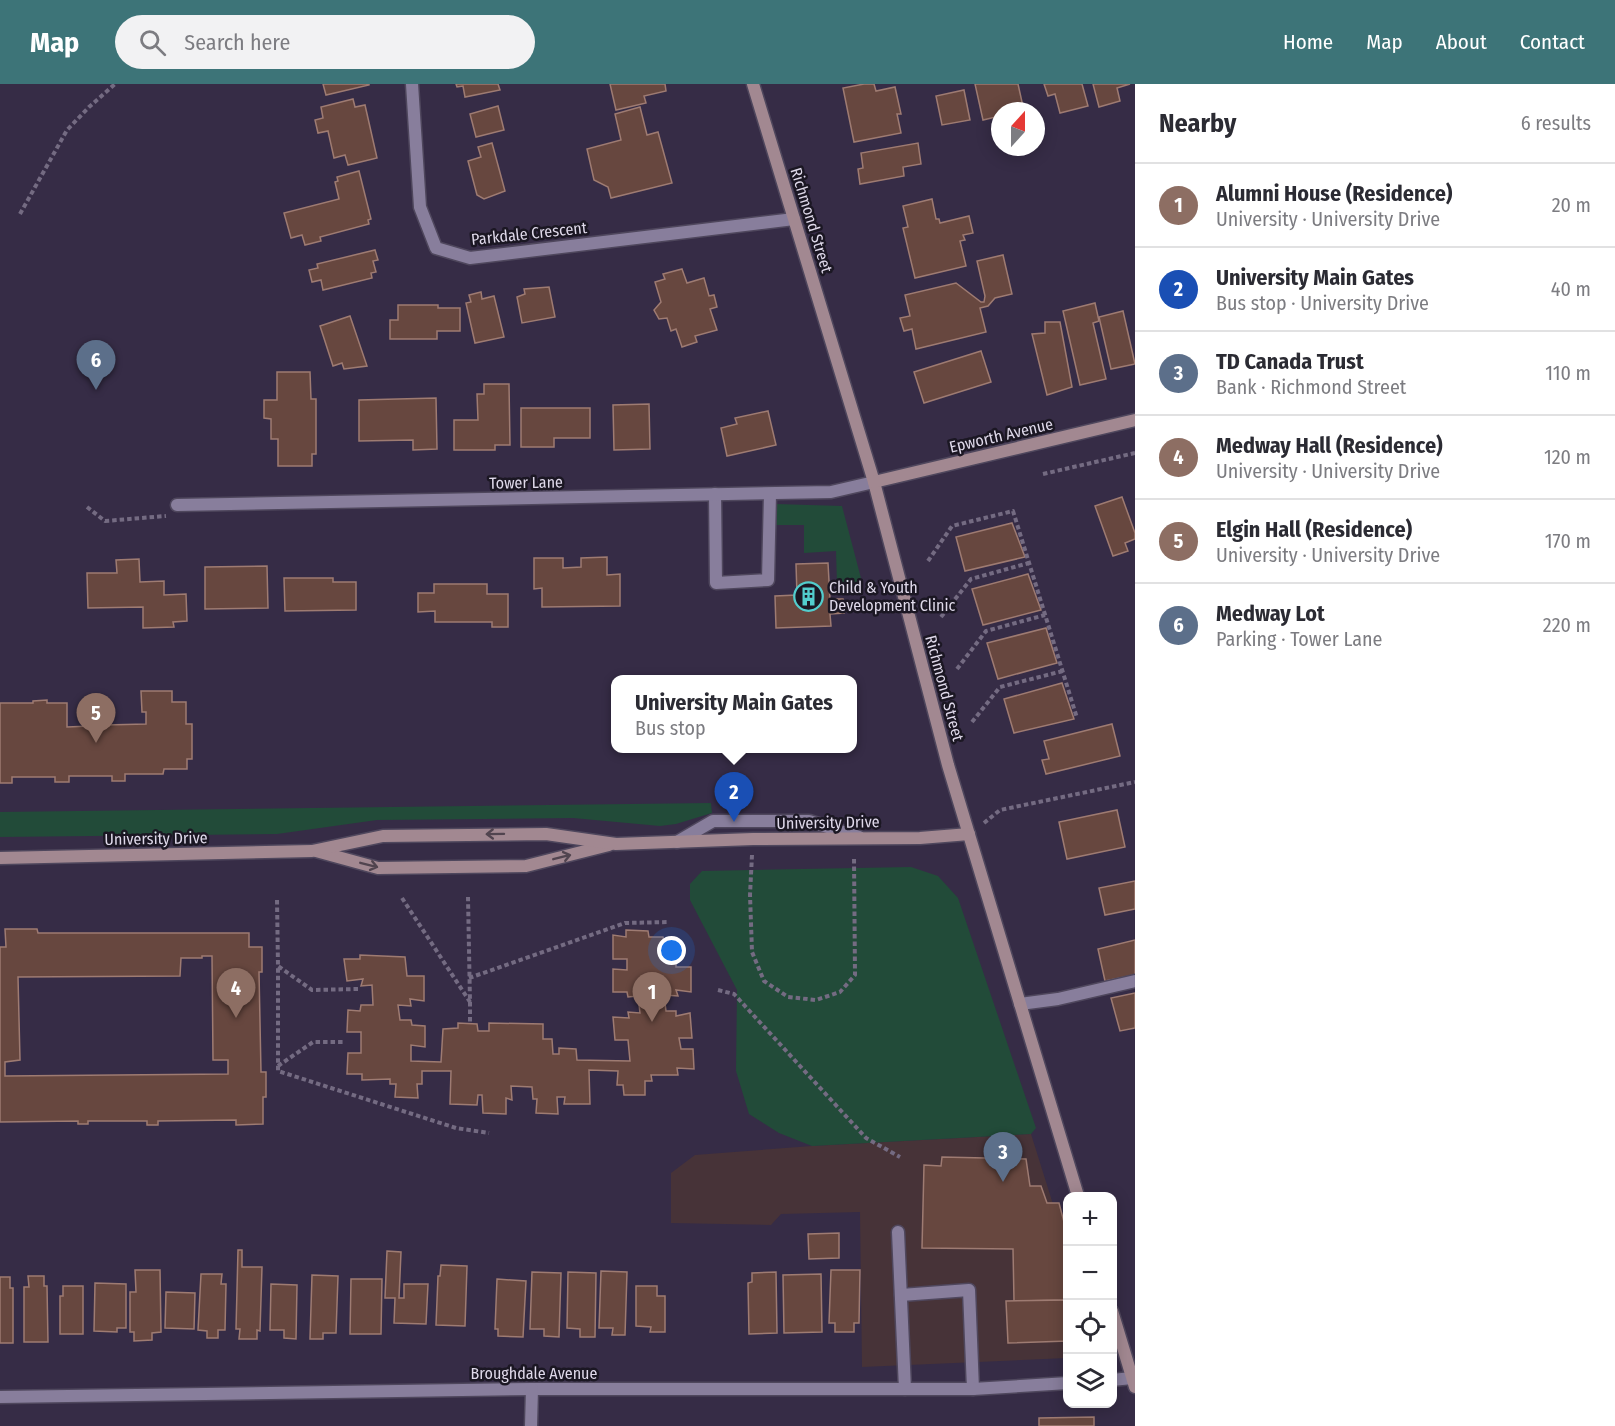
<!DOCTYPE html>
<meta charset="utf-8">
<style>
:root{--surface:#fff;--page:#f2f2f3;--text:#2b2b33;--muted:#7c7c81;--line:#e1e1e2;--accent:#3d7478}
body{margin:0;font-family:"Fira Sans Condensed",sans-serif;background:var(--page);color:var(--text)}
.controls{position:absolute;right:18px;bottom:18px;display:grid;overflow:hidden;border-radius:12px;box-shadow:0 3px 15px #0003}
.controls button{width:54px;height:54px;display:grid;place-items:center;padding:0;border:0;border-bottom:2px solid var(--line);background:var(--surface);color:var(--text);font:30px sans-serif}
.compass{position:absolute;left:991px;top:18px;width:54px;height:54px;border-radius:50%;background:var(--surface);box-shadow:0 3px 15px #0003;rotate:21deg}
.you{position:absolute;left:672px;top:867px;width:21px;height:21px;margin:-15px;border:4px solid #fff;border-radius:50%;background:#1a73e8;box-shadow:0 0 0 9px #1a73e833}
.badge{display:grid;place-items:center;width:39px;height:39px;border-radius:50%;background:var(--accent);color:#fff;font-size:20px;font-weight:700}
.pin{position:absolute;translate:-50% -50px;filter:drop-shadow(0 2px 3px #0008)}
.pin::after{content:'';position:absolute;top:32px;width:21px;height:18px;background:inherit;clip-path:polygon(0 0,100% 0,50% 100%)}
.popup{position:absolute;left:611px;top:591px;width:246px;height:78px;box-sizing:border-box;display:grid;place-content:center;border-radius:12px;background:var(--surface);filter:drop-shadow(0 2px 4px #0005);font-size:20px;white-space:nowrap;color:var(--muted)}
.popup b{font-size:22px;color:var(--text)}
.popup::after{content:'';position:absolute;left:50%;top:100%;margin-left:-12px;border:12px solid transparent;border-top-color:var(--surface)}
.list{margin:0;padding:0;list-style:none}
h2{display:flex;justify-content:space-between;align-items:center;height:78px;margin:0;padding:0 24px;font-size:26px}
h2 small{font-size:20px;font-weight:400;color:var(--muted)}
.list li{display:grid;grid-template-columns:39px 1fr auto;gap:18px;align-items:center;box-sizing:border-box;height:84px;padding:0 24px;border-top:2px solid var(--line)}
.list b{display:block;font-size:22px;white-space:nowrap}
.list p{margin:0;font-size:20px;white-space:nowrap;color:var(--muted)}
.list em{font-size:20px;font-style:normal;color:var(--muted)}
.icon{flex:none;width:33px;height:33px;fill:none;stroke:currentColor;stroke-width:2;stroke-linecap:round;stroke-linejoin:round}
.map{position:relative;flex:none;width:1135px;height:1342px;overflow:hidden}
header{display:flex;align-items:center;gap:36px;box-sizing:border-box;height:84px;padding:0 30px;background:var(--accent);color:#fff}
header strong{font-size:28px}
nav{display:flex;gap:33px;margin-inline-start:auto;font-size:21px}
.search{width:420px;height:54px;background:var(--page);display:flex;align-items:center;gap:15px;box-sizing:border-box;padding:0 21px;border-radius:33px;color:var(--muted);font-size:22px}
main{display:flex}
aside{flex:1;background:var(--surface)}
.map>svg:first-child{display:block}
</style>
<header>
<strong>Map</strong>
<div class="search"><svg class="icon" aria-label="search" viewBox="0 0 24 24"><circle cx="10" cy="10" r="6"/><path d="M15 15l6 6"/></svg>Search here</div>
<nav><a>Home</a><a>Map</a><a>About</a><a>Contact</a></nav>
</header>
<main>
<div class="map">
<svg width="1135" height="1342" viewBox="0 0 1135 1342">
<rect width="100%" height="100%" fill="#362c46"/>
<!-- commercial -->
<path fill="#473338" d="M1031 1050 1067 1165V1274L862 1283 860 1128 781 1130 771 1141 671 1139V1089L695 1071 812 1062Z"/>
<!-- green -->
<g fill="#224b39">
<path d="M776 420 842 422 862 498 837 500 836 467 804 469V441H776Z"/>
<path d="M711 719 712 729 676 740 660 742 573 734 377 736 277 750 0 753V728Z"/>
<path d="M911 783 938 792 958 814 1036 1044 1031 1050 812 1062 779 1049 749 1030 736 987 737 906 690 816V800L702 787Z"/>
</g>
<!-- building -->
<g fill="#67473f" stroke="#9e7b72" stroke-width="1.5" fill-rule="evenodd">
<path d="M323 0H369V1L326 11Z"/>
<path d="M456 0H498L500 6 465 13 463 2 457 3Z"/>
<path d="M610 0H665L666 7 644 12 646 19 616 26Z"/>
<path d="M864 0H874L876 7 895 3 901 30H897L901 49 854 58 843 4Z"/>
<path d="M975 0H1018L1024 27H1000V32L983 36Z"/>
<path d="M1044 0H1082L1088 22 1060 29 1055 10 1048 12Z"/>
<path d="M1093 0H1130L1117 4 1120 17 1099 23Z"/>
<path d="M964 6 970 36 942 41 936 12Z"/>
<path d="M353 15 355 23 365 21 377 74 348 81 345 71 334 74 328 47 318 49 315 36 323 34 321 23Z"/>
<path d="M498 22 504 46 476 53 470 30Z"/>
<path d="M640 23 647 51 658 48 672 99 611 114 608 103 594 96 587 65 621 56 615 30Z"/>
<path d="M492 59 505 107 484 115 477 111 468 77 481 73 478 63Z"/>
<path d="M918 59 921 80 903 83 904 92 860 100 858 85 863 84 861 69Z"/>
<path d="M359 87 371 135 368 136 369 140 320 153 321 157 305 161 302 151 291 154 284 129 339 115 335 98 338 97 337 93Z"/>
<path d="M932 115 936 135H939L940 139 969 132 973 149 963 151 965 156 960 157 966 182 915 194 903 144 908 143 903 122Z"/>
<path d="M375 166 378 176 373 177 376 188 371 189 372 194 323 206 321 196 312 198 309 186 318 184 317 180Z"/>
<path d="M1003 171 1012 210 995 214 988 222 980 224 986 248 916 265 912 245 904 247 900 234 910 232 905 211 956 199 981 218H984L985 212 977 177Z"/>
<path d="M682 185 687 199 704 194 709 212 714 211 717 223 710 225 717 246 695 252 697 258 682 263 676 245 671 247 667 234 659 235 654 226 661 218 655 198 665 195 663 190Z"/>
<path d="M549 203 555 233 522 239 517 213 525 210 524 205Z"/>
<path d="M481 208 482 215 494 212 504 253 475 259 466 219 471 218 469 211Z"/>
<path d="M1095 219 1099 237 1093 239 1106 295 1080 301 1063 227Z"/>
<path d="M398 221H438V224H460V247H437V255H390V236H398Z"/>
<path d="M1123 227 1135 280 1111 285 1099 233Z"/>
<path d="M350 232 367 282 344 285 342 279 333 282 320 242Z"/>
<path d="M1045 238H1060L1072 303 1047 311 1032 250 1045 249Z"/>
<path d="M981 267 991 298 924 319 914 288Z"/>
<path d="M277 288H310L311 315H316V370H312V382H278V355H271V335L264 334V316H277Z"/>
<path d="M484 300H509L510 361H495V366H454V336H478L477 310H484Z"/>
<path d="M436 314 437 365 413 366V356L359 357V316Z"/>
<path d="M649 320 650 365 614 366 613 321Z"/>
<path d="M521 324H590V354H554V363H521Z"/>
<path d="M768 327 776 361 727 372 721 344 737 340 735 334Z"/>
<path d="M1122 413 1135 449V455L1125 459 1128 467 1113 472 1095 422Z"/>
<path d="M1012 439 1025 473 965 487 956 453Z"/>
<path d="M607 473V491L620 490V522L542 523V504L534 505V474H563V484L581 483V474Z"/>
<path d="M139 475 140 498 164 497V511L186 510 187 537 173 538 174 543 143 544V523L88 524 87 489H117L116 476Z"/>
<path d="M828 479 830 515H843L844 529 830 530 831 542 776 544 775 512 797 511 796 480Z"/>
<path d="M267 482 268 524 205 525V483Z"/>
<path d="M1028 490 1041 526 983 541 972 505Z"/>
<path d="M284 494H333V498H356V526L285 527Z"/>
<path d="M434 500H487V510H508V543H492V538H435V527L418 528V509H434Z"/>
<path d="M1046 544 1057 579 998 595 987 559Z"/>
<path d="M1062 599 1074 635 1014 649 1004 615Z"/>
<path d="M141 607H172V618H186V640H192V675H187V685H164L163 690H125V697H112V692H69V698H55V693H12V699H0V619H33V617L47 616V619H67V643L91 642V636H105V641L146 640V628H142Z"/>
<path d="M1112 640 1120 672 1046 690 1042 676 1049 675 1044 657Z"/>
<path d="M1117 726 1125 763 1067 775 1059 738Z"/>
<path d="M1135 797V825L1105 831 1099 804Z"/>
<path d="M5 845H37L38 849H249V863H262V888H259L261 988H266V1013H263V1040L236 1041V1036L158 1037V1041H147V1037H88V1040H78V1037L0 1038V863H6ZM202 872H212L213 976H228V990L5 992V978L20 976 18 893 180 892 181 874H202Z"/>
<path d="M626 846 648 847 649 853H663L665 867H676V883H691V908L676 906 678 912 664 911 666 927H676V932L690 929 692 954H679L681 965H693L694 985 677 984 678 991H651L652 997H645V1011H624L623 1001H617L618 987 589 986 590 1020H564L565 1013H557L558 1030 536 1029 537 1015H533L532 1003 511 1002 512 1016 506 1014V1030L483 1029 482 1011H478L477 1021 450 1020 451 987H422V1000H417L418 1014 395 1013 396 1000H390V995L362 996V990H347L348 969H361V948H347L348 926 360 927 361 921H373L372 901 361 902 363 895 347 897 344 875H360V871L405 873 407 892H424V917L410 915 411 922 398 921 400 936H411L412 941 425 942V963L411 961V977L441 978 443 945 458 944V939L477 940 478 947H489V939L543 940V955H552L553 970H559V964L576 965 577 976 630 977 628 956H615L613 933 629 934 628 928 640 929 638 912 628 913 627 908H613V885L627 886V875H613V851L626 853Z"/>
<path d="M1135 856V891L1105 897 1098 865Z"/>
<path d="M1135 909V944L1120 947 1111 914Z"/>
<path d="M942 1073 1026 1075 1030 1102H1041L1047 1119H1059L1068 1153V1216L1014 1217 1013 1165 922 1164 924 1081 941 1082Z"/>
<path d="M839 1149V1174L809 1175 808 1150Z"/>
<path d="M238 1166H242V1183H262L260 1247 257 1246V1255H239L240 1245H236Z"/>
<path d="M387 1167 401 1168 399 1214H404V1200H428L426 1240 394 1239 395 1214H385Z"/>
<path d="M441 1181 467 1182 465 1242 436 1241 438 1192H440Z"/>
<path d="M135 1186H160L161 1248 152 1249V1256L134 1257V1248H130V1208H136Z"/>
<path d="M831 1186H860L859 1239H854V1248H835V1239H829Z"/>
<path d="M601 1187 627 1188 625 1251H612L613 1244H599Z"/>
<path d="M532 1188 561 1189 559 1253 544 1252V1245H530Z"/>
<path d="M568 1188 596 1189 595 1253H580V1245L567 1244Z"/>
<path d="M776 1188 777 1249 749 1250 748 1199 752 1198V1189Z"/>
<path d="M201 1190H222L221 1200H226L225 1246H218V1254H207V1247L198 1246Z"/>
<path d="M821 1190 822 1248 784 1249 783 1191Z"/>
<path d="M312 1191 338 1192 336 1249H323V1255H310Z"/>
<path d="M28 1192H44V1202H47L48 1258H24V1203H29Z"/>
<path d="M0 1193H10V1204H13V1259H0Z"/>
<path d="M351 1195H382L381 1250H350Z"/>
<path d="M497 1195 526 1197 523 1253 498 1252V1245H495Z"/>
<path d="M95 1199 126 1200V1244H117V1248L94 1247Z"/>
<path d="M271 1200 297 1201 296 1255 284 1254V1246H270Z"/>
<path d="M63 1202H83V1250H60V1212H63Z"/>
<path d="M636 1202H657V1212H665V1248H650L651 1243 636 1242Z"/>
<path d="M166 1208 195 1209 194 1245 165 1244Z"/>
<path d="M1068 1216V1257L1008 1259 1006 1217Z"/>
<path d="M1094 1333V1342H1039V1334Z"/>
</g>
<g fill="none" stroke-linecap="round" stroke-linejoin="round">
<defs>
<g id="lane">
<path d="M715 410 716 499 768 496 770 410"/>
<path d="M677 758 713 737H809L859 753"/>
<path d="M1020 920 1058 915 1135 897"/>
<path d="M898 1148 905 1305"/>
<path d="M901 1211 969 1206 973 1305"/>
</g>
<g id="street">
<path d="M412 0 420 123 436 164 470 174 794 135"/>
<path d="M177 421 831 408 874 398"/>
<path d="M1112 1296 1132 1294"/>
<path d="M0 1313 532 1305H973L1068 1299"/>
<path d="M531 1342 532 1305"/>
</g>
<g id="secondary">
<path d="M753 0 874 398 948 681 1078 1112"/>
<path d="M874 398 1135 336"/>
<path d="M316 767 378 784 526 782 609 761"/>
<path d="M0 774 312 767 383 752 546 750 616 760 753 755 920 754 969 750"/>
<path d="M1112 1227 1135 1303"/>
</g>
</defs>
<!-- lane casing -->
<use href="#lane" stroke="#4f475d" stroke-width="15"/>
<!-- street casing -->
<use href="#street" stroke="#4f475d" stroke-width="15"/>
<!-- secondary casing -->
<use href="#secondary" stroke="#4f475d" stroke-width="15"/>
<!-- path -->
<g stroke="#746b82" stroke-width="4" stroke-dasharray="4.5 3" stroke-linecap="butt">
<path d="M20 130 67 46 89 23 115 0"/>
<path d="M1043 390 1135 369"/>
<path d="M87 423 105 437 166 432"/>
<path d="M928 477 952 442 1013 427 1077 634"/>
<path d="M941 533 971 495 1029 479"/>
<path d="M957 585 986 547 1045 531"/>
<path d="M972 638 1000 603 1063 587"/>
<path d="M984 739 1000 726 1135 698"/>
<path d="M752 771 750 811 752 868 764 897 788 913 816 916 840 908 855 891 854 773"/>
<path d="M402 814 470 918 468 813"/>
<path d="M277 816 278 882"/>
<path d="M469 894 625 839 669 838"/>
<path d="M358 905 312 906 278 882V987L456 1044 489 1049"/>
<path d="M718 906 734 910 866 1054 900 1073"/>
<path d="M470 918V940"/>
<path d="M278 982 313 958H345"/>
</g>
<!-- lane -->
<use href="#lane" stroke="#887e9c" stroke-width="12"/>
<!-- street -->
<use href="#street" stroke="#887e9c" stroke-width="12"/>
<!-- secondary -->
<use href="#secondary" stroke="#a28891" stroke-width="12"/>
</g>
<!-- one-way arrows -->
<defs><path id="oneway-shaft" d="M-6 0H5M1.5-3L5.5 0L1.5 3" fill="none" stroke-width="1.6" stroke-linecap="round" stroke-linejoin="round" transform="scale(1.5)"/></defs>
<g stroke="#51444f">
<use href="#oneway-shaft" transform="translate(495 750) rotate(179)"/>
<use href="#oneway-shaft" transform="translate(562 773) rotate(-14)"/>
<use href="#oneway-shaft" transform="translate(369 781) rotate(14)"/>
</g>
<!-- icons -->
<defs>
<symbol id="building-ring" viewBox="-11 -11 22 22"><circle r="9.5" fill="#1b1723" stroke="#52cdcd" stroke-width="1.5"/><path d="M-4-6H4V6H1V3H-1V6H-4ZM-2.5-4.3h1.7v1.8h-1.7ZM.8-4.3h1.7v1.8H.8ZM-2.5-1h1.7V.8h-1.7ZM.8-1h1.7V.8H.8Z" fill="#52cdcd"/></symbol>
</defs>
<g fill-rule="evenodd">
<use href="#building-ring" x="792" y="496" width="33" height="33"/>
</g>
<g text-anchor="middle" stroke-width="5" stroke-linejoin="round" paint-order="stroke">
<!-- street labels -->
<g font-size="16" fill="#dfd9ea" stroke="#1b1723">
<text transform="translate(812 136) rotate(73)" y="6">Richmond Street</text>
<text transform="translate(529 149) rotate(-6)" y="6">Parkdale Crescent</text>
<text transform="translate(1001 351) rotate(-13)" y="6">Epworth Avenue</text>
<text transform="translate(526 398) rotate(-1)" y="6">Tower Lane</text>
<text transform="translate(945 604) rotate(75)" y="6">Richmond Street</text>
<text transform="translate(828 738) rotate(-1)" y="6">University Drive</text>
<text transform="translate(156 754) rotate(-1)" y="6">University Drive</text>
<text x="534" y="1295">Broughdale Avenue</text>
</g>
<!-- poi labels -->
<g font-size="16" fill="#dfd9ea" stroke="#1b1723" text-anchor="start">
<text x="829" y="509">Child &amp; Youth<tspan x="829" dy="18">Development Clinic</tspan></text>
</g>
</g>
</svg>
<div class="controls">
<button>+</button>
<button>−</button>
<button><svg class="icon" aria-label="locate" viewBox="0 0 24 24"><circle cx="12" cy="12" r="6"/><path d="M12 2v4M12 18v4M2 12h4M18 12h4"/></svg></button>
<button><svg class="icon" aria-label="layers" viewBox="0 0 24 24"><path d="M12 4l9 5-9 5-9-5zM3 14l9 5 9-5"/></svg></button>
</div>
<svg class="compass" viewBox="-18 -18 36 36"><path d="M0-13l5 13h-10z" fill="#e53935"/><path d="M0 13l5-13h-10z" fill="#7c7c81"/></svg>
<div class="you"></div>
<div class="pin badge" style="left:652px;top:938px;background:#8d6e63">1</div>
<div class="pin badge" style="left:734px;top:738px;background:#1a4fb4">2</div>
<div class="popup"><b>University Main Gates</b>Bus stop</div>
<div class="pin badge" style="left:1003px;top:1098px;background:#5c6f8a">3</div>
<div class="pin badge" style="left:236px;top:934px;background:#8d6e63">4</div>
<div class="pin badge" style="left:96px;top:659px;background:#8d6e63">5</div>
<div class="pin badge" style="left:96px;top:306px;background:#5c6f8a">6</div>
</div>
<aside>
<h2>Nearby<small>6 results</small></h2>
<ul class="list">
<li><span class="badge" style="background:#8d6e63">1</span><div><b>Alumni House (Residence)</b><p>University · University Drive</p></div><em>20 m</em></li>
<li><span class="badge" style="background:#1a4fb4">2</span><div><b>University Main Gates</b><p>Bus stop · University Drive</p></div><em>40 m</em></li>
<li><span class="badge" style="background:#5c6f8a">3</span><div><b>TD Canada Trust</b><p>Bank · Richmond Street</p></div><em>110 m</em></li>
<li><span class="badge" style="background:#8d6e63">4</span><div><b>Medway Hall (Residence)</b><p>University · University Drive</p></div><em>120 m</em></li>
<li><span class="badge" style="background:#8d6e63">5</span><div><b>Elgin Hall (Residence)</b><p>University · University Drive</p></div><em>170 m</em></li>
<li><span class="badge" style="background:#5c6f8a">6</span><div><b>Medway Lot</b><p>Parking · Tower Lane</p></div><em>220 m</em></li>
</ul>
</aside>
</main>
